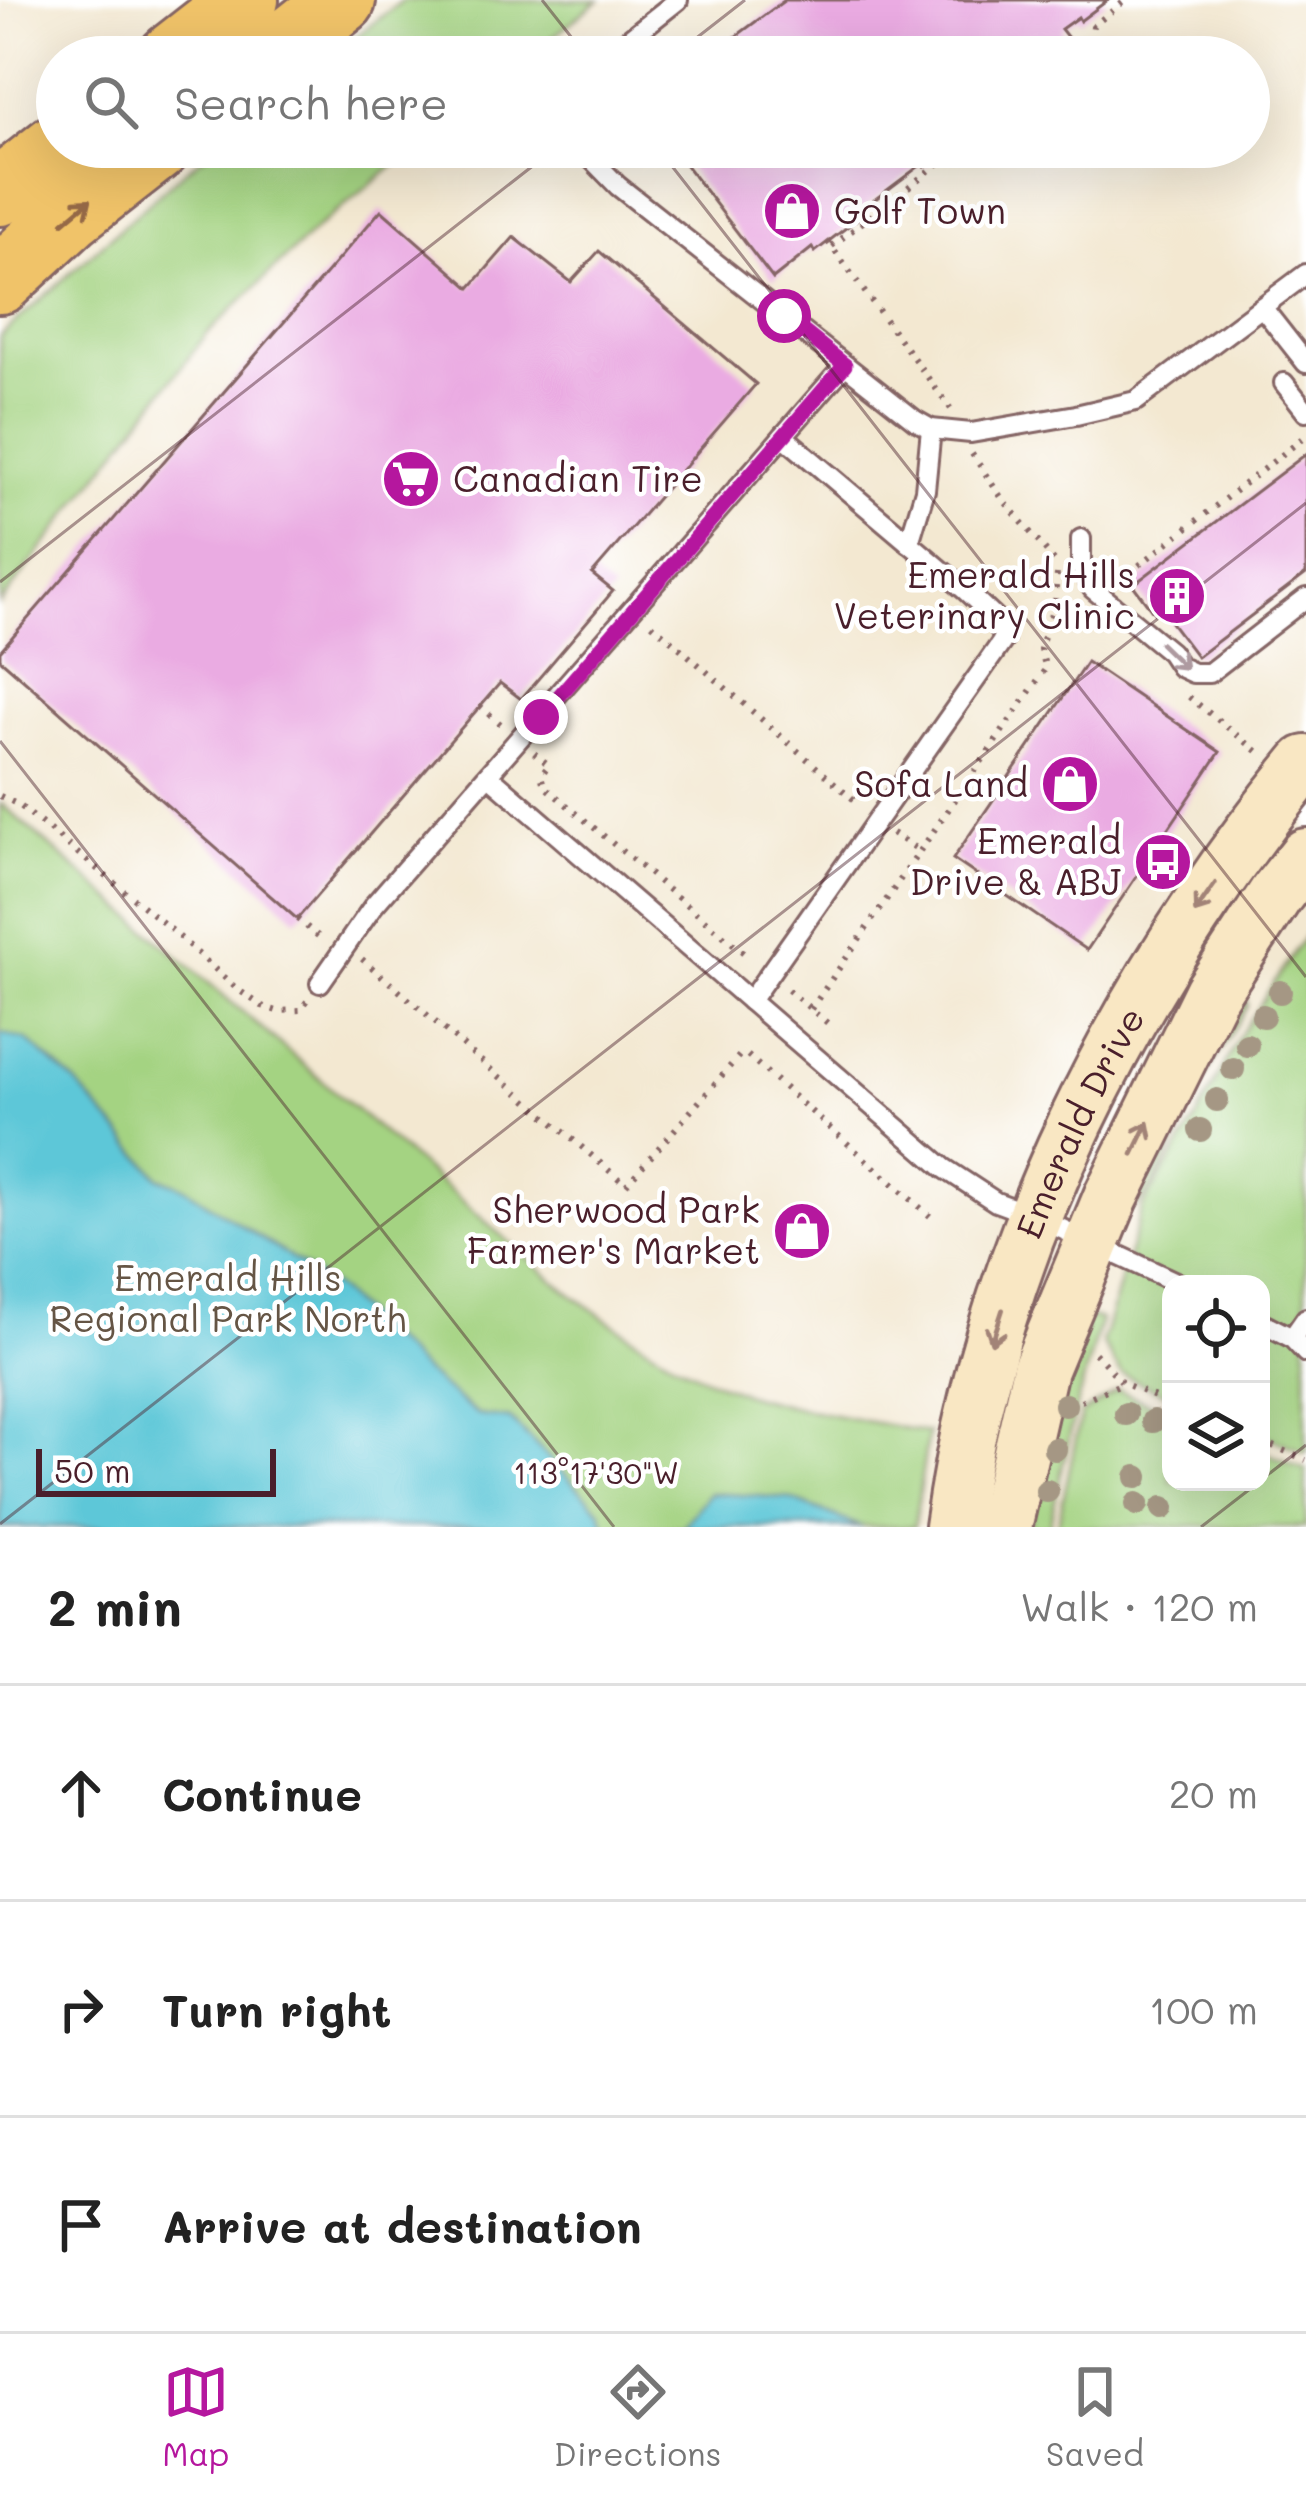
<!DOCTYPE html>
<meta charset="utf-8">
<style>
:root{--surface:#fff;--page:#f2f2f2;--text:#222;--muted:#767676;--line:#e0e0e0;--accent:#b5179e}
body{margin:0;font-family:Mali,sans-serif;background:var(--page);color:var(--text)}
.controls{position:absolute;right:36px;bottom:36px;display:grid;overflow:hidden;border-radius:24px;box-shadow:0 12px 48px #0002}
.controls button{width:108px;height:108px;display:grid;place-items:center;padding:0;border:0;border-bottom:3px solid var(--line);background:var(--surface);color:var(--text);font:60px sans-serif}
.scale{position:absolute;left:36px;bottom:30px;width:240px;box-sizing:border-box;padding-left:12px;border:6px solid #4a1f2b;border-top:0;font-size:33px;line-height:42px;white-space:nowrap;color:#4a1f2b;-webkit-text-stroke:9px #fff;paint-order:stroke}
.stop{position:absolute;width:36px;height:36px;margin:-27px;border:9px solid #b5179e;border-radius:50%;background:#fff}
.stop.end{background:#b5179e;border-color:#fff;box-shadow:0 3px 12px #0008}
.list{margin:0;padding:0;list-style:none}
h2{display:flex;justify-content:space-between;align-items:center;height:156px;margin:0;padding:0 48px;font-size:51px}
h2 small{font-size:39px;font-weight:400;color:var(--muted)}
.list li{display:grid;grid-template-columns:78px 1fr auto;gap:36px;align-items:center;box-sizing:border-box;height:216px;padding:0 48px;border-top:3px solid var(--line)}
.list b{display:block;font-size:45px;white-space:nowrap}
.list em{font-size:39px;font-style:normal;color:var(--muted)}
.icon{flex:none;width:66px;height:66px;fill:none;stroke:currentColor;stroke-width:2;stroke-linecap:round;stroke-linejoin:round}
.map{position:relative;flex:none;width:1306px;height:1527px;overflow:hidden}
.search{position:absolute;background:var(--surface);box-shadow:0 12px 48px #0002;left:36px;right:36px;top:36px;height:132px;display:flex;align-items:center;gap:30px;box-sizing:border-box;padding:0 42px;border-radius:66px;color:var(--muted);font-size:45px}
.sheet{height:804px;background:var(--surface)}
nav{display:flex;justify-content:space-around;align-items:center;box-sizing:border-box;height:168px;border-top:3px solid var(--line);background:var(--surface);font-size:33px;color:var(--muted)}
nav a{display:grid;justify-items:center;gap:6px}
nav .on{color:var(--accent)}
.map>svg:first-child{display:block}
</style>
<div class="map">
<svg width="1306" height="1527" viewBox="0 0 1306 1527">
<rect width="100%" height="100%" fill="#fff"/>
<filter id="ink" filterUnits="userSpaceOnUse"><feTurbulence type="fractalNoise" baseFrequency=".00833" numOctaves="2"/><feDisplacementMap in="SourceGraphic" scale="24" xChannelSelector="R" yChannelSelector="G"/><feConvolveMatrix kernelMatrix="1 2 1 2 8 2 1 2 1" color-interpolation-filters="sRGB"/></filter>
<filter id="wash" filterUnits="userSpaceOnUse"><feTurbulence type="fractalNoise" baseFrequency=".004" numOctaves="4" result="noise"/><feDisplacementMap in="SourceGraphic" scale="48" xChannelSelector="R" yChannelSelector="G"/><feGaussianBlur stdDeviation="2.7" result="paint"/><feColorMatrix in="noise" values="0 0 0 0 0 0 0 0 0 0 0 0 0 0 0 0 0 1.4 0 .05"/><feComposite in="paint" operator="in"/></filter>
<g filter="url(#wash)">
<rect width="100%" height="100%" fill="#f3e8d1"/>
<!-- green -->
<g fill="#a4d382" stroke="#777956" stroke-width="3">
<path d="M403 0H599L528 57H330Z"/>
<path d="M216 147H417L318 227 206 335 0 604V336L181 174Z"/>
<path d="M0 803 564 1289C624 1332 685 1376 756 1397 812 1413 871 1421 928 1433L914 1527H0Z"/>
<path d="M1306 934V1453L1261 1434V1284H1171V1396L1121 1374 1102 1343 1142 1208 1195 1121 1239 1036Z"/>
<path d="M1246 998 1247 1006C1230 1036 1211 1066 1196 1097 1180 1128 1160 1183 1137 1206L1130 1200 1221 1022 1236 1013Z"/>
<path d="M1087 1316 1101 1320 1077 1403 1049 1527H1029L1058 1396Z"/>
<path d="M1118 1390 1171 1413V1482H1261V1451L1306 1470V1527H1057L1081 1414Z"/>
</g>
<!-- water -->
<g fill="#5dc7d8" stroke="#547382" stroke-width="3">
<path d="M0 1033 27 1040 75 1082 160 1178 182 1186 333 1286 427 1374 477 1415 510 1419 601 1511 606 1527H0Z"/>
<path d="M709 1493 788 1498 862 1527H683Z"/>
</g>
<g id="blocks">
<!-- building -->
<g fill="#eaabe2">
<path d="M785 0H1108L1080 21 1078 17 1061 29 1079 52 1072 57H708Z"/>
<path d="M672 147H951L925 167 922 164 862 209 865 213 815 252 812 248 773 279Z"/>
<path d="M381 210 470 288 514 237 571 282 599 251 756 384 592 574 613 591 521 699 500 683 297 919 0 659V651Z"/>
<path d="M1306 454V574L1197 657 1160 608 1154 613 1133 585Z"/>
<path d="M1087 662 1220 752 1087 950 953 859Z"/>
</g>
</g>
</g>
<g filter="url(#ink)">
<use href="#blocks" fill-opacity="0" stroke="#856565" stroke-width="3"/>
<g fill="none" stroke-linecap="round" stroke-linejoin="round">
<defs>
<g id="lane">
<path d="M606 57 678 0"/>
<path d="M580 147 618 186 915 420 931 429 971 433 1076 415 1136 401 1306 274"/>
<path d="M1262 307 1306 363"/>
<path d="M1284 383 1306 411"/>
<path d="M1081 539V568L1093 589 1170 652 1180 667 1193 673H1209L1306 598"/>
<path d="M909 543 925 490 931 429"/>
<path d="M488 775 944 1168 996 1202 1034 1216 1180 1284"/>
<path d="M320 983 374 905 845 365"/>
<path d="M750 1001 1004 639 996 619 965 590 783 436"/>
<path d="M1261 1322 1292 1338 1306 1353"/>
<path d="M1292 1338 1306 1318"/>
</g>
<g id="secondary">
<path id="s1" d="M952 1527C991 1245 1127 981 1306 763"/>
<path d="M1004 1527 1040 1369 1111 1197 1212 992 1276 894 1306 856"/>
</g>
<g id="highway">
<path d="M172 57 245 0"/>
<path d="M270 57 342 0"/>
<path d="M0 192 57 147"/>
<path d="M0 280 70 215 157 147"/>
</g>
</defs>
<!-- lane casing -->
<use href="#lane" stroke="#856565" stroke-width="24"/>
<!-- secondary casing -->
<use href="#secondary" stroke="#856565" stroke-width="60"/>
<!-- highway casing -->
<use href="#highway" stroke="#856565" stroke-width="72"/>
<!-- path -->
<g stroke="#856565" stroke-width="6" stroke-dasharray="3 9" stroke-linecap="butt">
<path d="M1077 57 1090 47 1093 26 1126 0"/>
<path d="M828 242 951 409"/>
<path d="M832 246 960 147"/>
<path d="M972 454 1001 497 1055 562"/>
<path d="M1057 574 1055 601 1074 608"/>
<path d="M1120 580 1306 436"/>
<path d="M652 624 860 805"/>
<path d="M1189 697 1261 754"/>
<path d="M480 706 502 725"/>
<path d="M534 753 549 765 541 775 544 786 750 958"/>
<path d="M0 796 19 805 173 931 237 989 262 1006 277 1011 301 1010 307 1001"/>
<path d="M892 833 920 851"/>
<path d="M297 919 323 940"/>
<path d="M362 959 626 1185 739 1056 747 1055 930 1216"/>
<path d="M788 990 831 1026"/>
<path d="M811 1009 1046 668 1040 649 1055 601"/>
<path d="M1095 1353 1123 1383 1171 1404"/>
<path d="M1081 1401 1123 1383"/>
<path d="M1261 1441 1306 1460"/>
</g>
<!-- lane -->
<use href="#lane" stroke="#fff" stroke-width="18"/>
<!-- secondary -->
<use href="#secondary" stroke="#f9e7c3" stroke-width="54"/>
<!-- highway -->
<use href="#highway" stroke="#f0c369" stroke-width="66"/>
</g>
<!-- trees -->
<g fill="#a59784">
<circle cx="1280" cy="992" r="12"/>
<circle cx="1263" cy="1016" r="12"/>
<circle cx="1247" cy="1045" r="12"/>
<circle cx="1233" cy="1069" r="12"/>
<circle cx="1217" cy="1100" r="12"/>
<circle cx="1200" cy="1130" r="12"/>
<circle cx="1065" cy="1405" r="12"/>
<circle cx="1126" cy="1414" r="12"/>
<circle cx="1153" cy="1421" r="12"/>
<circle cx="1055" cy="1449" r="12"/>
<circle cx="1137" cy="1477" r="12"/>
<circle cx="1047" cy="1491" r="12"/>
<circle cx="1137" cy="1504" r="12"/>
<circle cx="1163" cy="1508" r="12"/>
</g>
<!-- one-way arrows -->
<defs><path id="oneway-shaft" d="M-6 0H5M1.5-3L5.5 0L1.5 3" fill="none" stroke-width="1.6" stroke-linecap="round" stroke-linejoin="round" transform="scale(3)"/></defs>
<use stroke="#956947" href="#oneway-shaft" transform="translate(77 211) rotate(-40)"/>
<use stroke="#ae9aa0" href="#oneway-shaft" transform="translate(1173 656) rotate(44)"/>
<g stroke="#a28377">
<use href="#oneway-shaft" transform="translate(1205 898) rotate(125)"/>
<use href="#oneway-shaft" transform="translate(1141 1138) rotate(-64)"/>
<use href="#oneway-shaft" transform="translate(997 1327) rotate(108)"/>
</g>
</g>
<g fill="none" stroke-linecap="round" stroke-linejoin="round" filter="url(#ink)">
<!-- route -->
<path stroke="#b5179e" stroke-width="15" d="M541 717 845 365 784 316"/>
</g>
<!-- ticks -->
<path fill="none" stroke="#4a1f2b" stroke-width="3" stroke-opacity="0.45" d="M542 0 587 57M672 57 745 0M657 147 1306 977M0 582 557 147M0 741 614 1527M1261 1480 1306 1445M0 1524 1306 503M1201 1527 1259 1482"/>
<!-- icons -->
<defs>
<symbol id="shop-disc" viewBox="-11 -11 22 22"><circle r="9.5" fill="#b5179e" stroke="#fff"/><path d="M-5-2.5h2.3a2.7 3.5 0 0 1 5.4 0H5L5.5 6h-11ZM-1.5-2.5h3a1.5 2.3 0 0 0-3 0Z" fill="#fff"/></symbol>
<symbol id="supermarket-disc" viewBox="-11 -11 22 22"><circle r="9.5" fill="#b5179e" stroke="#fff"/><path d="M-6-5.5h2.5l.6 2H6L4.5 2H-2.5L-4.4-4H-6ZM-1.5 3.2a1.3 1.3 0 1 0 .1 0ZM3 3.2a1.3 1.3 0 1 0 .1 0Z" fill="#fff"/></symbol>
<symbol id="building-disc" viewBox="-11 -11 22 22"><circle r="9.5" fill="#b5179e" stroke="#fff"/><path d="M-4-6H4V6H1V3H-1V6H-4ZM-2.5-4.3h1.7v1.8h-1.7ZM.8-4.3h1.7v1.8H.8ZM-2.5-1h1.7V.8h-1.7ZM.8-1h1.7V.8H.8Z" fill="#fff"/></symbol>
<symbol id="bus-disc" viewBox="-11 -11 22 22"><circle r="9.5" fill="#b5179e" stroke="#fff"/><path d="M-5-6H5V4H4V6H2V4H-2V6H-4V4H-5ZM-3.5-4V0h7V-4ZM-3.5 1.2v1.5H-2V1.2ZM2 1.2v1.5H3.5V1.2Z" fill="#fff"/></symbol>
</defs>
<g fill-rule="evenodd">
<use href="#shop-disc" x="759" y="178" width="66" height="66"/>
<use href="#supermarket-disc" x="378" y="446" width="66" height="66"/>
<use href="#building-disc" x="1144" y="563" width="66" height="66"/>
<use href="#shop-disc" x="1037" y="751" width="66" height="66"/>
<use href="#bus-disc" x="1130" y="829" width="66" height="66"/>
<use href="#shop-disc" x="769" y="1198" width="66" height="66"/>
</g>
<g text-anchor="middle" stroke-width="9" stroke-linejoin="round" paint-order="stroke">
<!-- poi labels -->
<g font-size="36" fill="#4a1f2b" stroke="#fff" text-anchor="end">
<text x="834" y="224" text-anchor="start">Golf Town</text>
<text x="453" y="492" text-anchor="start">Canadian Tire</text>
<text x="1135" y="588">Emerald Hills<tspan x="1135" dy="41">Veterinary Clinic</tspan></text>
<text x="1028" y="797">Sofa Land</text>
<text x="1121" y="854">Emerald<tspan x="1121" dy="41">Drive &amp; ABJ</tspan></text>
<text x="760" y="1223">Sherwood Park<tspan x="760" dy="41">Farmer's Market</tspan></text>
</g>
<!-- street labels -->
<g font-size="36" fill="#4a1f2b" stroke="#fff">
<text dy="13" stroke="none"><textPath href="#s1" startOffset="426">Emerald Drive</textPath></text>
</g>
<!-- park labels -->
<g font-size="36" fill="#655545" stroke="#fff">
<text x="228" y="1291">Emerald Hills<tspan x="228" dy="41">Regional Park North</tspan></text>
</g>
</g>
<g font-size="30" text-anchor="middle" fill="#4a1f2b" stroke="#fff" stroke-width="9" stroke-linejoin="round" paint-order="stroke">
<text x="596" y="1484">113°17'30"W</text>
</g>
</svg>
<div class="controls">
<button><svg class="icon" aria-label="locate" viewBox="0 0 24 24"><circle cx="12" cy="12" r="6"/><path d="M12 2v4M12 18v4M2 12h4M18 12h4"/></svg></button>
<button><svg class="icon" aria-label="layers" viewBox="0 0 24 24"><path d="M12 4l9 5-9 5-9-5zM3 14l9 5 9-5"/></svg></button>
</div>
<div class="scale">50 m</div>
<div class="stop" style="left:784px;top:316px"></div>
<div class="stop end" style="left:541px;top:717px"></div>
<div class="search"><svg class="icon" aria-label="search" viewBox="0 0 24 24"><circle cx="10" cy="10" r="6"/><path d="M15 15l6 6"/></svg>Search here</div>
</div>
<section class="sheet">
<h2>2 min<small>Walk · 120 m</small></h2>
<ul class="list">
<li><svg class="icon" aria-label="ahead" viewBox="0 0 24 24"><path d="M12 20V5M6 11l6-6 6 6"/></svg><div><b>Continue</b></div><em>20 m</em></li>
<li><svg class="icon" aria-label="right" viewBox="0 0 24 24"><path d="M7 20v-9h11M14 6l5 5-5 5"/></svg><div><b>Turn right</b></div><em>100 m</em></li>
<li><svg class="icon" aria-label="arrive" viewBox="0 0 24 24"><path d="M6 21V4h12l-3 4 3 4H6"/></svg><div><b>Arrive at destination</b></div></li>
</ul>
</section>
<nav>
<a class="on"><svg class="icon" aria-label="map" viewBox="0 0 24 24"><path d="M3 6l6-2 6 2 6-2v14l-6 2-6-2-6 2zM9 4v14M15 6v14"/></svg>Map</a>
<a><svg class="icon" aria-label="directions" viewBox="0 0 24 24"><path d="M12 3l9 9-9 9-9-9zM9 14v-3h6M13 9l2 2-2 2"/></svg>Directions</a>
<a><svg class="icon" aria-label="saved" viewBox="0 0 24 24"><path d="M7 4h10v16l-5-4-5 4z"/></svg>Saved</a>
</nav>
